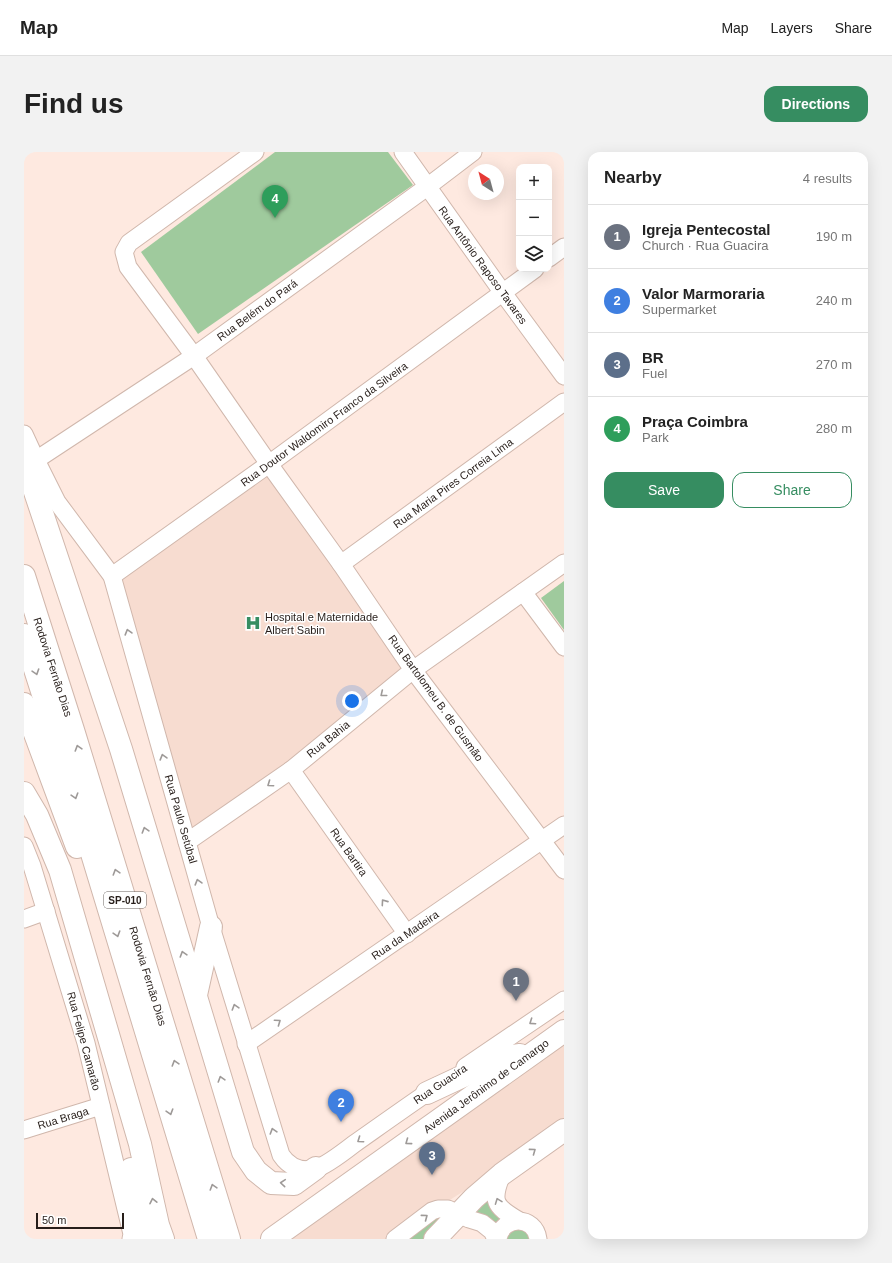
<!DOCTYPE html>
<meta charset="utf-8">
<style>
:root{--surface:#fff;--page:#f2f2f2;--text:#222;--muted:#767676;--line:#e0e0e0;--accent:#368d61}
body{margin:0;font-family:Arial,sans-serif;background:var(--page);color:var(--text)}
.controls{position:absolute;right:12px;top:12px;display:grid;overflow:hidden;border-radius:8px;box-shadow:0 4px 16px #0002}
.controls button{width:36px;height:36px;display:grid;place-items:center;padding:0;border:0;border-bottom:1px solid var(--line);background:var(--surface);color:var(--text);font:20px sans-serif}
.compass{position:absolute;left:444px;top:12px;width:36px;height:36px;border-radius:50%;background:var(--surface);box-shadow:0 4px 16px #0002;rotate:324deg}
.scale{position:absolute;left:12px;bottom:10px;width:88px;box-sizing:border-box;padding-left:4px;border:2px solid #271e1a;border-top:0;font-size:11px;line-height:14px;white-space:nowrap;color:#271e1a;-webkit-text-stroke:3px #fff;paint-order:stroke}
.you{position:absolute;left:328px;top:549px;width:14px;height:14px;margin:-10px;border:3px solid #fff;border-radius:50%;background:#1a73e8;box-shadow:0 0 0 6px #1a73e833}
.badge{display:grid;place-items:center;width:26px;height:26px;border-radius:50%;background:var(--accent);color:#fff;font-size:13px;font-weight:700}
.pin{position:absolute;translate:-50% -33px;filter:drop-shadow(0 1px 2px #0008)}
.pin::after{content:'';position:absolute;top:21px;width:14px;height:12px;background:inherit;clip-path:polygon(0 0,100% 0,50% 100%)}
.list{margin:0;padding:0;list-style:none}
h2{display:flex;justify-content:space-between;align-items:center;height:52px;margin:0;padding:0 16px;font-size:17px}
h2 small{font-size:13px;font-weight:400;color:var(--muted)}
.list li{display:grid;grid-template-columns:26px 1fr auto;gap:12px;align-items:center;box-sizing:border-box;height:64px;padding:0 16px;border-top:1px solid var(--line)}
.list b{display:block;font-size:15px;white-space:nowrap}
.list p{margin:0;font-size:13px;white-space:nowrap;color:var(--muted)}
.list em{font-size:13px;font-style:normal;color:var(--muted)}
.actions{display:flex;gap:8px;padding:12px 16px}
.actions a{flex:1;padding:9px 0;border:1px solid var(--accent);border-radius:12px;text-align:center;font-size:14px;color:var(--accent)}
.actions .main{background:var(--accent);color:#fff}
.icon{flex:none;width:22px;height:22px;fill:none;stroke:currentColor;stroke-width:2;stroke-linecap:round;stroke-linejoin:round}
.map{position:relative;flex:none;width:540px;height:1087px;overflow:hidden;border-radius:12px}
header{display:flex;align-items:center;gap:24px;box-sizing:border-box;height:56px;padding:0 20px;background:var(--surface);border-bottom:1px solid var(--line)}
header strong{font-size:19px}
nav{display:flex;gap:22px;margin-inline-start:auto;font-size:14px}
.intro{display:flex;align-items:center;justify-content:space-between;box-sizing:border-box;height:96px;padding:0 24px}
h1{margin:0;font-size:28px}
.button{padding:10px 18px;border-radius:12px;background:var(--accent);color:#fff;font-size:14px;font-weight:700}
main{display:flex;gap:24px;padding:0 24px}
aside{flex:1;background:var(--surface);border-radius:12px;box-shadow:0 4px 16px #0002}
.map>svg:first-child{display:block}
</style>
<header>
<strong>Map</strong>
<nav><a>Map</a><a>Layers</a><a>Share</a></nav>
</header>
<div class="intro"><h1>Find us</h1><a class="button">Directions</a></div>
<main>
<div class="map">
<svg width="540" height="1087" viewBox="0 0 540 1087">
<rect width="100%" height="100%" fill="#fee9e0"/>
<!-- built -->
<g fill="#f7dcd0">
<path d="M245 312 389 518 163 690 88 424Z"/>
<path d="M540 886V968L501 993 440 1039 364 1087H257Z"/>
</g>
<!-- green -->
<g fill="#9fca9d">
<path d="M251 0H364L389 33 174 182 117 100Z"/>
<path d="M540 429V478L517 446Z"/>
<path d="M466 1040 481 1064 476 1076 443 1064Z"/>
<path d="M416 1061V1066L403 1087H377Z"/>
<path d="M499 1075 508 1087H478L481 1080Z"/>
</g>
<g fill="none" stroke-linecap="round" stroke-linejoin="round">
<defs>
<g id="minor">
<path d="M231 0 105 91 100 100 104 115 170 204 245 312 317 412 389 518 540 718"/>
<path d="M379 0 479 141 540 224"/>
<path d="M525 106 540 95"/>
<path d="M0 282 12 308 33 350 88 424 187 775 257 1003C265 1015 277 1020 291 1017 301 1014 321 999 330 992 357 973 385 953 413 934"/>
<path d="M12 308 170 204 403 35 449 0"/>
<path d="M317 412 540 250"/>
<path d="M88 424 245 312 511 117"/>
<path d="M499 440 540 495"/>
<path d="M267 618 383 782"/>
<path d="M163 690 267 618 389 518 540 411"/>
<path d="M0 694 8 714 62 891 108 1082 107 1087"/>
<path d="M0 767 22 759"/>
<path d="M222 892 540 673"/>
<path d="M441 915 540 848"/>
<path d="M0 978 77 954"/>
<path d="M478 1022C467 1049 470 1054 494 1068"/>
<path d="M371 1087 408 1059 414 1057H424L445 1067 458 1071 468 1079 472 1087"/>
<path d="M474 1087C478 1063 511 1063 514 1087"/>
</g>
<g id="major">
<path d="M403 941 480 905 496 903"/>
<path d="M248 1087 540 879"/>
<path d="M411 1087 450 1046 478 1022 540 978"/>
</g>
<g id="highway">
<path d="M0 307 97 597 219 1000 232 1019 247 1031 270 1032 292 1016"/>
<path d="M0 424 49 578 205 1087"/>
<path d="M0 483 32 583 185 1087"/>
<path d="M0 552 53 695"/>
<path d="M0 641 13 663 36 718 116 992 134 1073 139 1087"/>
<path d="M172 843 187 775"/>
<path d="M107 1017 116 1062 118 1087"/>
</g>
</defs>
<!-- minor casing -->
<use href="#minor" stroke="#d0b7ac" stroke-width="19"/>
<!-- major casing -->
<use href="#major" stroke="#d0b7ac" stroke-width="24"/>
<!-- highway casing -->
<use href="#highway" stroke="#d0b7ac" stroke-width="24"/>
<!-- minor -->
<use href="#minor" stroke="#fff" stroke-width="17"/>
<!-- major -->
<use href="#major" stroke="#fff" stroke-width="22"/>
<!-- highway -->
<use href="#highway" stroke="#fff" stroke-width="22"/>
</g>
<!-- one-way arrows -->
<defs><path id="oneway-chevron" d="M-2-3.5L2.5 0L-2 3.5" fill="none" stroke-width="1.6" stroke-linecap="round" stroke-linejoin="round"/></defs>
<g stroke="#9e9a98">
<use href="#oneway-chevron" transform="translate(104 480) rotate(-106)"/>
<use href="#oneway-chevron" transform="translate(12 520) rotate(72)"/>
<use href="#oneway-chevron" transform="translate(359 542) rotate(141)"/>
<use href="#oneway-chevron" transform="translate(54 596) rotate(-107)"/>
<use href="#oneway-chevron" transform="translate(139 605) rotate(-106)"/>
<use href="#oneway-chevron" transform="translate(246 632) rotate(145)"/>
<use href="#oneway-chevron" transform="translate(51 644) rotate(73)"/>
<use href="#oneway-chevron" transform="translate(121 678) rotate(-107)"/>
<use href="#oneway-chevron" transform="translate(92 720) rotate(-107)"/>
<use href="#oneway-chevron" transform="translate(174 730) rotate(-106)"/>
<use href="#oneway-chevron" transform="translate(360 750) rotate(-125)"/>
<use href="#oneway-chevron" transform="translate(93 782) rotate(73)"/>
<use href="#oneway-chevron" transform="translate(159 802) rotate(-107)"/>
<use href="#oneway-chevron" transform="translate(211 855) rotate(-107)"/>
<use href="#oneway-chevron" transform="translate(254 870) rotate(-35)"/>
<use href="#oneway-chevron" transform="translate(508 870) rotate(146)"/>
<use href="#oneway-chevron" transform="translate(151 911) rotate(-107)"/>
<use href="#oneway-chevron" transform="translate(197 927) rotate(-107)"/>
<use href="#oneway-chevron" transform="translate(146 960) rotate(73)"/>
<use href="#oneway-chevron" transform="translate(249 979) rotate(-107)"/>
<use href="#oneway-chevron" transform="translate(336 988) rotate(145)"/>
<use href="#oneway-chevron" transform="translate(384 990) rotate(144)"/>
<use href="#oneway-chevron" transform="translate(509 999) rotate(-36)"/>
<use href="#oneway-chevron" transform="translate(259 1031) rotate(-175)"/>
<use href="#oneway-chevron" transform="translate(189 1035) rotate(-107)"/>
<use href="#oneway-chevron" transform="translate(129 1049) rotate(-102)"/>
<use href="#oneway-chevron" transform="translate(474 1049) rotate(-111)"/>
<use href="#oneway-chevron" transform="translate(401 1065) rotate(-37)"/>
</g>
<!-- icons -->
<defs>
<symbol id="hospital-bare" viewBox="-9 -9 18 18"><path d="M-5-5h3v3.5h4V-5h3V5h-3V1.5h-4V5h-3Z" fill="#368d61" stroke="#fff" stroke-width="2.5" paint-order="stroke"/></symbol>
</defs>
<g fill-rule="evenodd">
<use href="#hospital-bare" x="218" y="460" width="22" height="22"/>
</g>
<g text-anchor="middle" stroke-width="3" stroke-linejoin="round" paint-order="stroke">
<!-- shield labels -->
<rect fill="#fff" stroke="#68625f" stroke-width="1" x="80" y="740" width="42" height="16" rx="3"/>
<g font-size="10" font-weight="bold" fill="#271e1a">
<text x="101" y="752">SP-010</text>
</g>
<!-- street labels -->
<g font-size="11" fill="#271e1a" stroke="#fff">
<text transform="translate(459 113) rotate(54)" y="4">Rua Antônio Raposo Tavares</text>
<text transform="translate(233 158) rotate(-36)" y="4">Rua Belém do Pará</text>
<text transform="translate(300 272) rotate(-36)" y="4">Rua Doutor Waldomiro Franco da Silveira</text>
<text transform="translate(429 331) rotate(-36)" y="4">Rua Maria Pires Correia Lima</text>
<text transform="translate(29 515) rotate(72)" y="4">Rodovia Fernão Dias</text>
<text transform="translate(412 546) rotate(54)" y="4">Rua Bartolomeu B. de Gusmão</text>
<text transform="translate(304 587) rotate(-39)" y="4">Rua Bahia</text>
<text transform="translate(157 667) rotate(74)" y="4">Rua Paulo Setúbal</text>
<text transform="translate(325 700) rotate(55)" y="4">Rua Bartira</text>
<text transform="translate(381 783) rotate(-34)" y="4">Rua da Madeira</text>
<text transform="translate(124 824) rotate(73)" y="4">Rodovia Fernão Dias</text>
<text transform="translate(60 889) rotate(75)" y="4">Rua Felipe Camarão</text>
<text transform="translate(416 932) rotate(-34)" y="4">Rua Guacira</text>
<text transform="translate(462 934) rotate(-36)" y="4">Avenida Jerônimo de Camargo</text>
<text transform="translate(39 966) rotate(-17)" y="4">Rua Braga</text>
</g>
<!-- poi labels -->
<g font-size="11" fill="#271e1a" stroke="#fff" text-anchor="start">
<text x="241" y="469">Hospital e Maternidade<tspan x="241" dy="13">Albert Sabin</tspan></text>
</g>
</g>
</svg>
<div class="controls">
<button>+</button>
<button>−</button>
<button><svg class="icon" aria-label="layers" viewBox="0 0 24 24"><path d="M12 4l9 5-9 5-9-5zM3 14l9 5 9-5"/></svg></button>
</div>
<svg class="compass" viewBox="-18 -18 36 36"><path d="M0-13l5 13h-10z" fill="#e53935"/><path d="M0 13l5-13h-10z" fill="#767676"/></svg>
<div class="scale">50 m</div>
<div class="you"></div>
<div class="pin badge" style="left:492px;top:849px;background:#6b7280">1</div>
<div class="pin badge" style="left:317px;top:970px;background:#3f7fe0">2</div>
<div class="pin badge" style="left:408px;top:1023px;background:#5c6f8a">3</div>
<div class="pin badge" style="left:251px;top:66px;background:#2e9e5b">4</div>
</div>
<aside>
<h2>Nearby<small>4 results</small></h2>
<ul class="list">
<li><span class="badge" style="background:#6b7280">1</span><div><b>Igreja Pentecostal</b><p>Church · Rua Guacira</p></div><em>190 m</em></li>
<li><span class="badge" style="background:#3f7fe0">2</span><div><b>Valor Marmoraria</b><p>Supermarket</p></div><em>240 m</em></li>
<li><span class="badge" style="background:#5c6f8a">3</span><div><b>BR</b><p>Fuel</p></div><em>270 m</em></li>
<li><span class="badge" style="background:#2e9e5b">4</span><div><b>Praça Coimbra</b><p>Park</p></div><em>280 m</em></li>
</ul>
<div class="actions"><a class="main">Save</a><a>Share</a></div>
</aside>
</main>
